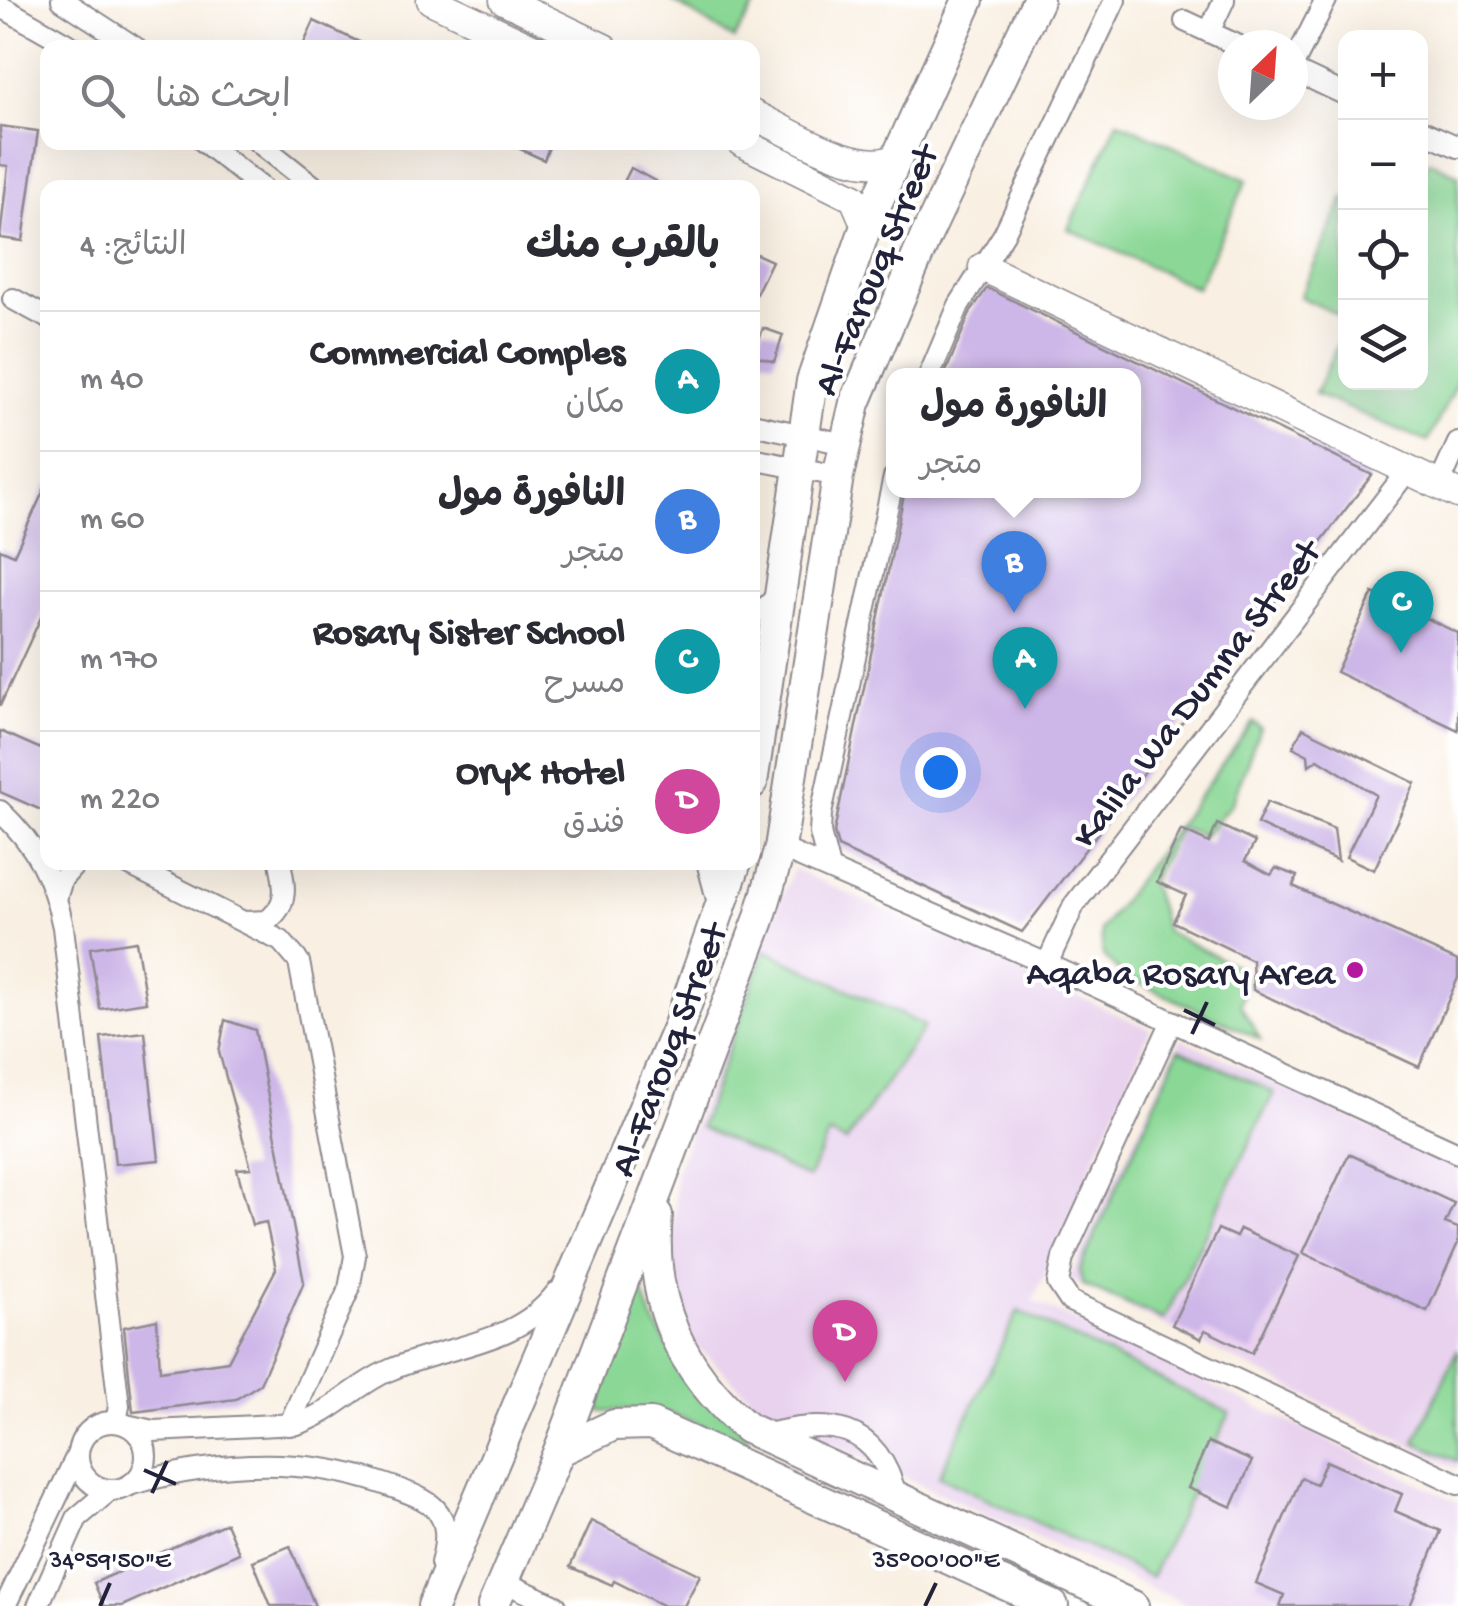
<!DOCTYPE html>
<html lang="ar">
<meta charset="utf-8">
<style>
:root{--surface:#fff;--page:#f2f2f3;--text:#2b2b33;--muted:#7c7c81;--line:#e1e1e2;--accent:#b5179e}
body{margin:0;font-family:"Gochi Hand","Playpen Sans Arabic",sans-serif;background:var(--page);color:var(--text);direction:rtl}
.controls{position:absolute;right:30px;top:30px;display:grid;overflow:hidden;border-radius:20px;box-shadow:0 10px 40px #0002}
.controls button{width:90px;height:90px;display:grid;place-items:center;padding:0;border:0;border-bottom:2px solid var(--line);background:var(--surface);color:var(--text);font:50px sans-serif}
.compass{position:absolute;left:1218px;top:30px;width:90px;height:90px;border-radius:50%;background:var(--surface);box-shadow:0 10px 40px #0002;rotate:25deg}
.you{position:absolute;left:940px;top:772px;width:35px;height:35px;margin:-25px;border:8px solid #fff;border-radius:50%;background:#1a73e8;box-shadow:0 0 0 15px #1a73e833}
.badge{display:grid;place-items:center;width:65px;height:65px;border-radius:50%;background:var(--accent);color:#fff;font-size:32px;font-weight:700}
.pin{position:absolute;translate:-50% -82px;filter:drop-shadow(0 2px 5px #0008)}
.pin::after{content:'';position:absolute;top:52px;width:35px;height:30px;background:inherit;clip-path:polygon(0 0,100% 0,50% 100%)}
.popup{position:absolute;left:886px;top:368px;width:255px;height:130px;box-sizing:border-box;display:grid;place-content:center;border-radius:20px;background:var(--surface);filter:drop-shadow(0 2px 8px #0005);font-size:32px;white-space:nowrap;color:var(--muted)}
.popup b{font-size:38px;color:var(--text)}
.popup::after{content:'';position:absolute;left:50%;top:100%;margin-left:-20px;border:20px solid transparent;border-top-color:var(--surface)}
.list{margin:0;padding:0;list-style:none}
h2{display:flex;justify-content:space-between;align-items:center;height:130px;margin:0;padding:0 40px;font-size:42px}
h2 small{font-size:32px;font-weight:400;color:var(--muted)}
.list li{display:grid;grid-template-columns:65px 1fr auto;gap:30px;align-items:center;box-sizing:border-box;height:140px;padding:0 40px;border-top:2px solid var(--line)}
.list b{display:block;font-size:38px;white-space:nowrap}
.list p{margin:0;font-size:32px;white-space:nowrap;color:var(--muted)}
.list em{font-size:32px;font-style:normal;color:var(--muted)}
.icon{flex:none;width:55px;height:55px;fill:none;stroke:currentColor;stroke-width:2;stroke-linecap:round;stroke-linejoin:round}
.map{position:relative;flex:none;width:1458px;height:1606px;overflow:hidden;direction:ltr}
.search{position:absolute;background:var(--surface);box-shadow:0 10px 40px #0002;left:40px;top:40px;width:720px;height:110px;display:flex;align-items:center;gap:25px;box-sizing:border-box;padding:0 35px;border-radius:20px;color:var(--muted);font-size:38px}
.panel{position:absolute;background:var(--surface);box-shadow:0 10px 40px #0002;left:40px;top:180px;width:720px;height:690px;border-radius:20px;direction:rtl}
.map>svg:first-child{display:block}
</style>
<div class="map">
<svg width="1458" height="1606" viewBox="0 0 1458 1606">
<rect width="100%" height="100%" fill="#fff"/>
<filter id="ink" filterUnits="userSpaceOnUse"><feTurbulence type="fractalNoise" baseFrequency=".01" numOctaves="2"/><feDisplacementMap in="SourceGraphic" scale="20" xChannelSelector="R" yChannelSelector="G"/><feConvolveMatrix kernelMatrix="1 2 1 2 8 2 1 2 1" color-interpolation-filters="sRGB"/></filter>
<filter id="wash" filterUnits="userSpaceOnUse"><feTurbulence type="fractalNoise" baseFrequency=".0048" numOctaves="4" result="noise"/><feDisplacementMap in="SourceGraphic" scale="40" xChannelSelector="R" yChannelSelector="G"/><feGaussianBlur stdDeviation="2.25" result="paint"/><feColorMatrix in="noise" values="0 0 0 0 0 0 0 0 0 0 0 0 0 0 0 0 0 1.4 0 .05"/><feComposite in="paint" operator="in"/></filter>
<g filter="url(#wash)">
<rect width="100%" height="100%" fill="#f9f0e3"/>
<!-- built -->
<g fill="#e8d2ee">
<path d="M793 869 1150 1029 1033 1301 1458 1502V1606H1190L773 1418 693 1343 673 1287 675 1174Z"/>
<path d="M1181 1039 1458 1169V1469L1069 1279Z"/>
</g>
<!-- green -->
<g fill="#8bd896" stroke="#567d68" stroke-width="2.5">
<path d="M671 0H759L734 39Z"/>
<path d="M1118 121 1247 180 1197 288 1068 229Z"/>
<path d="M1429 161 1458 175V380L1428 442 1315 394 1345 329 1346 382H1420V179Z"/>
<path d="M1345 196V318L1300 297Z"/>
<path d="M1253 722 1260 728 1232 803 1204 836 1180 827 1151 882 1166 931 1241 969 1246 984 1240 1004 1260 1039 1124 976 1103 956 1101 930Z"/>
<path d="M765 950 925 1026 846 1142 829 1134 808 1178 700 1127Z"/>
<path d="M1179 1049 1274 1092 1164 1320 1083 1285 1079 1271Z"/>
<path d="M638 1266C645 1338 701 1386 748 1437L743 1446 689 1420 655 1410 598 1411Z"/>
<path d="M1018 1311 1230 1413 1151 1577 939 1476Z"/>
<path d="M1458 1349V1461L1415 1442Z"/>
</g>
<g id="blocks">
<!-- building -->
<g fill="#cdb6e8">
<path d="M314 21 372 48H302Z"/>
<path d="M0 126 38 131 23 241 0 238 8 166 0 165Z"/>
<path d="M505 142H551L544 160Z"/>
<path d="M631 168 668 188H621Z"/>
<path d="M752 252 772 261 752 302Z"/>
<path d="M987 288 1372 475 1022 932 838 847 834 832 905 490H1134V376H944L971 311Z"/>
<path d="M763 328 783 335 774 362 754 356Z"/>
<path d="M48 481V602L0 706V549L14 555Z"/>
<path d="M1373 593 1458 633V730L1336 672Z"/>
<path d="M1303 728 1415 783 1374 870 1346 857 1376 795 1318 759 1309 765 1308 755 1293 747Z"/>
<path d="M0 731 48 752V813L0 792Z"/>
<path d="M1267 802 1334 829 1338 861 1257 824Z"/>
<path d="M1217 824 1255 842 1245 861 1271 875 1276 868 1297 876 1293 886 1458 961V978L1419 1067 1253 990 1252 960 1173 922 1186 895 1157 882 1181 830 1209 843Z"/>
<path d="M136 941 146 1002 100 1009 90 948Z"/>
<path d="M225 1020 255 1030 304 1282 260 1384 236 1399 133 1412 124 1327 157 1320 160 1371 228 1361 276 1269 266 1222 252 1225 237 1169 251 1168 219 1052Z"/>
<path d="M145 1032 159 1160 115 1164 101 1037Z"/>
<path d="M1349 1154 1454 1203 1445 1223 1458 1228V1243L1427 1311 1303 1253Z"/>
<path d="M1218 1229 1236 1237 1240 1229 1299 1256 1252 1353 1205 1330 1201 1339 1172 1325Z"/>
<path d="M1208 1442 1252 1461 1232 1507 1188 1488Z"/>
<path d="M1326 1461 1402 1494 1395 1511 1441 1531 1410 1606H1280L1284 1595 1256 1583 1301 1478 1316 1484Z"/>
<path d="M591 1521 700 1575 684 1606H664L614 1581 612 1585 570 1567Z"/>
<path d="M226 1523 239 1553 122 1606H104L94 1583Z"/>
<path d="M290 1546 315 1606H271L253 1561Z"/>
</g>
</g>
</g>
<g filter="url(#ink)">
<use href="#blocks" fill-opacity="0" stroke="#8e898f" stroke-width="2.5"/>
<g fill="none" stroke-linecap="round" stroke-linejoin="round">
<defs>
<g id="street">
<path d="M62 0 136 48"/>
<path d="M0 6 74 48"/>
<path d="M1185 21 1237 45"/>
<path d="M1209 32 1224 0"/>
<path d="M1293 65 1326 0"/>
<path d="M1293 70 1346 95"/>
<path d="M1420 130 1458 147"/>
<path d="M204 142 262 188"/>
<path d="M258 142 316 188"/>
<path d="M13 299 48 318"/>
<path d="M929 376 959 305 1004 234 1115 0"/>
<path d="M752 424 845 444"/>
<path d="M752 459 838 476"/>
<path d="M1439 485 1458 443"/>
<path d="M752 612 763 610 779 594"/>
<path d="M0 811C37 846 53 878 63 927L119 1406 116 1422"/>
<path d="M780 848 1047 964 1458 1153"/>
<path d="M124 862 281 941 299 962 355 1256 349 1289 289 1425"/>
<path d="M707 862 718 903"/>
<path d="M829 868 820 833 821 814 894 477"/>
<path d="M57 896 62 879 77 862"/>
<path d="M245 922 267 921C289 904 285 887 280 862"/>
<path d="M1047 964 1074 905 1408 470"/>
<path d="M1172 1021 1063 1258 1058 1283 1070 1301 1458 1484"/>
<circle cx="112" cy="1456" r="34"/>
<path d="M126 1425 153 1431 297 1424C333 1413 356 1384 390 1370 447 1345 517 1345 556 1293"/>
<path d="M760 1436C829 1418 878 1421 897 1499"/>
<path d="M132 1484C216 1461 302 1456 384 1484 430 1500 456 1508 441 1563"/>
<path d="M504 1582 556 1606"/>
<path d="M5 1606 78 1453"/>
<path d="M38 1606 77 1518 110 1490"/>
</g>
<g id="secondary">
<path d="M431 0 532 48"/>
<path d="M504 0 604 48"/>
<path d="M752 114C788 131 862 179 897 157"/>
<path d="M741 142 854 198 866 226"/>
<path d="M983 267 1458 494"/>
</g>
<g id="primary">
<path d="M752 783 812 381 866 226 968 0"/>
<path d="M657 1215C649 1304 680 1369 747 1428L1133 1606"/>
<path d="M559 1451 614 1425 651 1424 1053 1606"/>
<path d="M433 1606 679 1025 736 862"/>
<path d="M493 1606 559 1451 759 920 780 848 838 476 855 403 926 236 1038 0"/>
</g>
</defs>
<!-- street casing -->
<use href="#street" stroke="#8e898f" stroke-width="24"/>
<!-- secondary casing -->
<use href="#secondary" stroke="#8e898f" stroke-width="31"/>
<!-- primary casing -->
<use href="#primary" stroke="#8e898f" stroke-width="34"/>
<!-- street -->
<use href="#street" stroke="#fff" stroke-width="20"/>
<!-- secondary -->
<use href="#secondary" stroke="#fff" stroke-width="28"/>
<!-- primary -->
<use href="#primary" stroke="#fff" stroke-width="30"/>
</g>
</g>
<!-- ticks -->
<path fill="none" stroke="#22223b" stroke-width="4" d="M1184 1010 1215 1025M1192 1034 1207 1002M144 1470 176 1484M152 1493 167 1461M100 1606 110 1583M925 1606 936 1583"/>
<!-- markers -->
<circle fill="#b5179e" stroke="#fff" stroke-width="4" cx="1355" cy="970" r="10"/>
<g text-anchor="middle" stroke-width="8" stroke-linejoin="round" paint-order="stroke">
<!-- street labels -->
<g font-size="38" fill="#22223b" stroke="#fff">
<text transform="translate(873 269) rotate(-67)" y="13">Al-Farouq Street</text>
<text transform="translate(1194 692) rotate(-52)" y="13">Kalila Wa Dumna Street</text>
<text transform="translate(666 1049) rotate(-69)" y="13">Al-Farouq Street</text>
</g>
<!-- poi labels -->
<g font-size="38" fill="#22223b" stroke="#fff" text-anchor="end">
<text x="1335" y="983">Aqaba Rosary Area</text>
</g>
</g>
<g font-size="25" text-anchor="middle" fill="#22223b" stroke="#fff" stroke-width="8" stroke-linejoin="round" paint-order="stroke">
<text x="110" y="1567">34°59'50"E</text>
<text x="936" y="1567">35°00'00"E</text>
</g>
</svg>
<div class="controls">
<button>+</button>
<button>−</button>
<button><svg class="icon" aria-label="locate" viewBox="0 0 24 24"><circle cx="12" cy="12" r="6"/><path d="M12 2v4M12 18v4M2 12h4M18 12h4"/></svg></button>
<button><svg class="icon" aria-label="layers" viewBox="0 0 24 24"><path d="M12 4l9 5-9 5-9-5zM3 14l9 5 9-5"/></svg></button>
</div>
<svg class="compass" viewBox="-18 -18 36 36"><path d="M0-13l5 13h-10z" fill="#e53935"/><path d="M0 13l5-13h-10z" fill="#7c7c81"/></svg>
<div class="you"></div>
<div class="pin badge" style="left:1025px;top:709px;background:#0f9aa8">A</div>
<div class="pin badge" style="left:1014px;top:613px;background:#3f7fe0">B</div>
<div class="popup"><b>النافورة مول</b>متجر</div>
<div class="pin badge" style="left:1401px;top:653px;background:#0f9aa8">C</div>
<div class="pin badge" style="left:845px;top:1382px;background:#d1479c">D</div>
<div class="search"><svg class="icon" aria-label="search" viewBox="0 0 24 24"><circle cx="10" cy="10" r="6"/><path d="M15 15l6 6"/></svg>ابحث هنا</div>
<section class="panel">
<h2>بالقرب منك<small>النتائج: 4</small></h2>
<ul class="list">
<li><span class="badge" style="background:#0f9aa8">A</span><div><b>Commercial Comples</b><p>مكان</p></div><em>40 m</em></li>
<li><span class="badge" style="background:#3f7fe0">B</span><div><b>النافورة مول</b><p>متجر</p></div><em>60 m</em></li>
<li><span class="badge" style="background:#0f9aa8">C</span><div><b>Rosary Sister School</b><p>مسرح</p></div><em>170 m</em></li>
<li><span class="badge" style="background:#d1479c">D</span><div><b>Oryx Hotel</b><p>فندق</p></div><em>220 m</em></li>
</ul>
</section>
</div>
